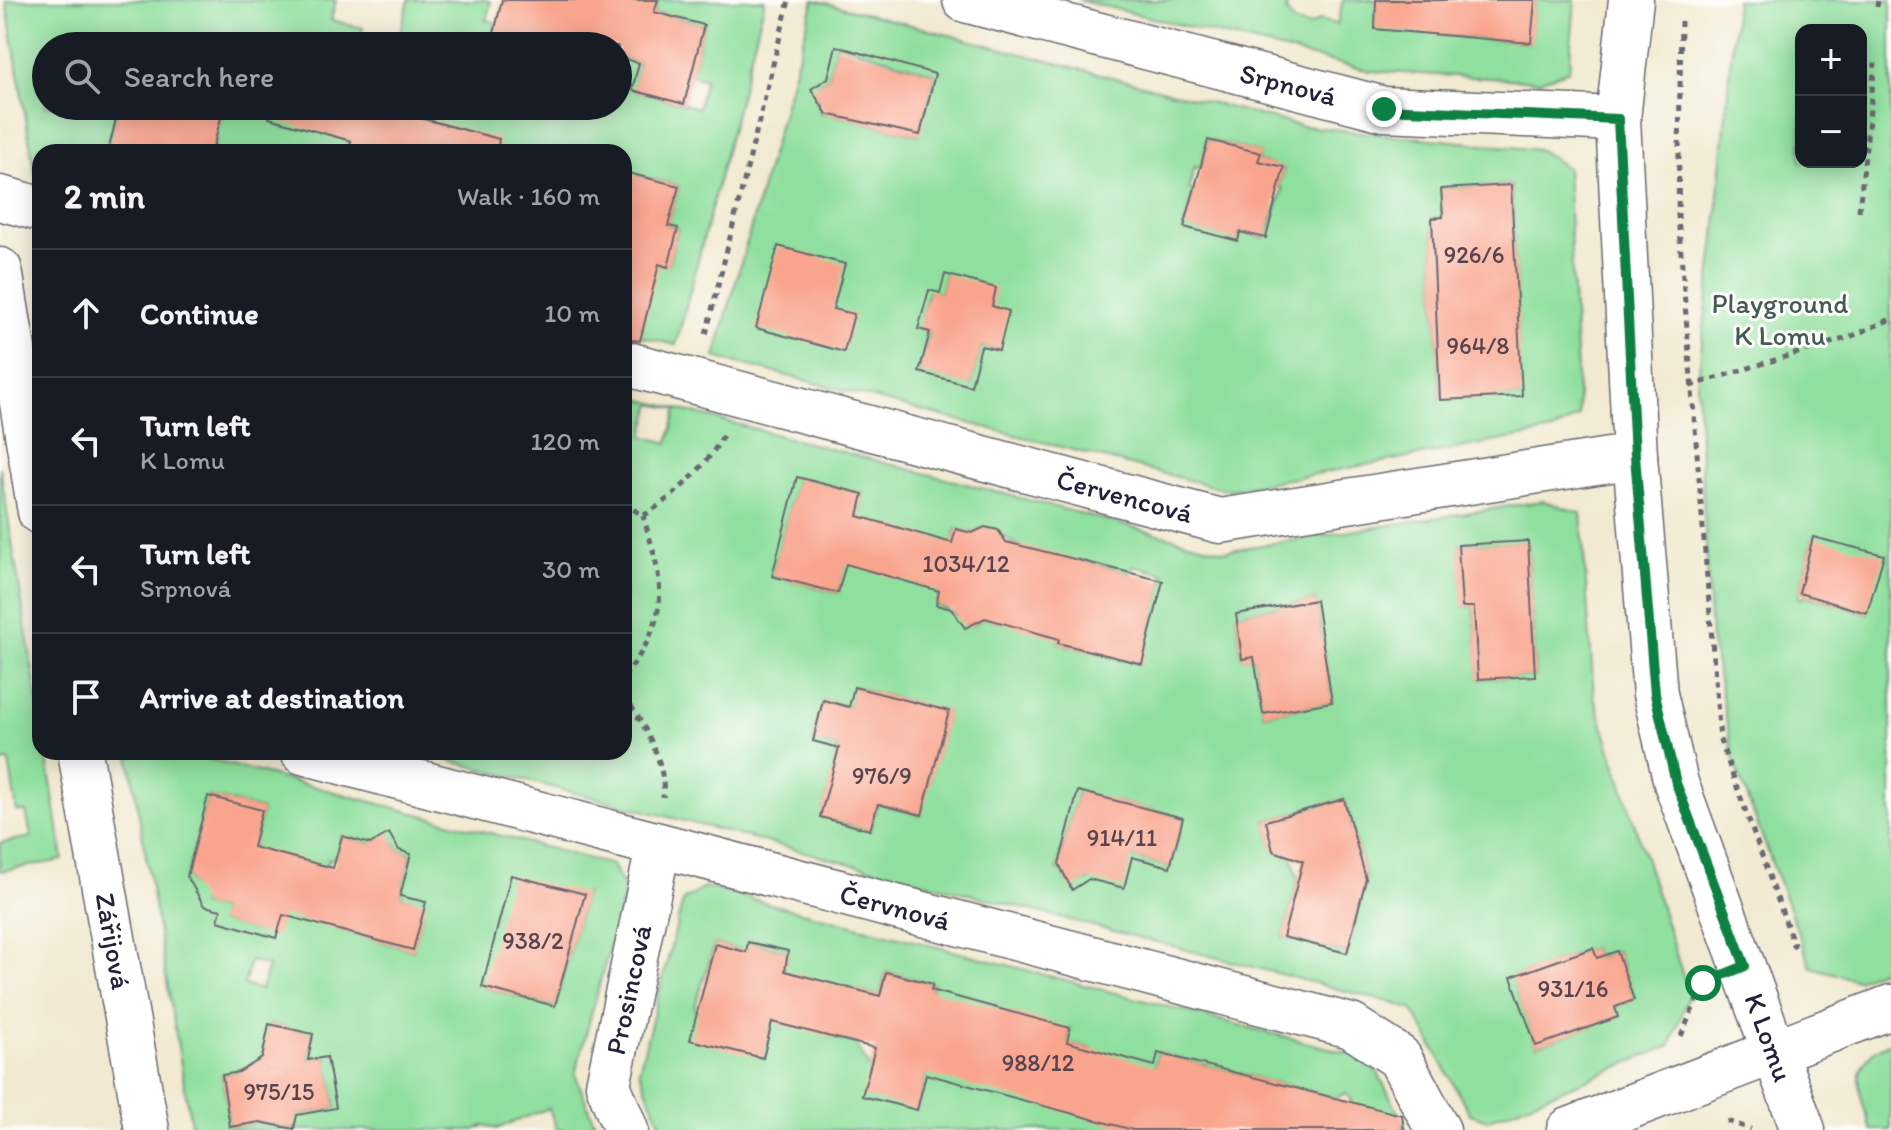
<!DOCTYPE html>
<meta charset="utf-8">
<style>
:root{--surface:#171b24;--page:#242831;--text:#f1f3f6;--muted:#9ea1a6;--line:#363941}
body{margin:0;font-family:Itim,sans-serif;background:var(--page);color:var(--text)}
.controls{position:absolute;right:24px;top:24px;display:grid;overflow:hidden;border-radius:16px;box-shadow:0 4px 20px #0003}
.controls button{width:72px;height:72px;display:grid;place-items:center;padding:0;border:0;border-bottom:2px solid var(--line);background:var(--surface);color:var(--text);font:40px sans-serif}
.stop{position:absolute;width:24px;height:24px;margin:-18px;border:6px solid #0b8043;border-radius:50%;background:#fff}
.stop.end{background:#0b8043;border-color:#fff;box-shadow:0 2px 8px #0008}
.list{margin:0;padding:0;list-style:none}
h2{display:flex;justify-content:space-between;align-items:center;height:104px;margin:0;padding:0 32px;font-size:34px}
h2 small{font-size:26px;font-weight:400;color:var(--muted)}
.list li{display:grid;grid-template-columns:52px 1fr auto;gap:24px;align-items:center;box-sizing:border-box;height:128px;padding:0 32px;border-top:2px solid var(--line)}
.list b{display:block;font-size:30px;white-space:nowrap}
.list p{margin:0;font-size:26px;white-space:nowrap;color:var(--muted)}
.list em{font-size:26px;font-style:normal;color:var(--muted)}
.icon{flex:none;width:44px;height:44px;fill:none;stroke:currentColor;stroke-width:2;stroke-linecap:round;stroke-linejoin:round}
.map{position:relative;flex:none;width:1891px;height:1130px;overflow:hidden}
.search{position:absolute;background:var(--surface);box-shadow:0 4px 20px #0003;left:32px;top:32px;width:600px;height:88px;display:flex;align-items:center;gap:20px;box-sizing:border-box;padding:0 28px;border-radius:44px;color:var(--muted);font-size:30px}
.panel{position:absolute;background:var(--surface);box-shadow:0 4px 20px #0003;left:32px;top:144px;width:600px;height:616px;border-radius:24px}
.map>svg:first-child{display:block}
</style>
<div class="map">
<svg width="1891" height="1130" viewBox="0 0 1891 1130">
<rect width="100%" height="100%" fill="#fdfcf7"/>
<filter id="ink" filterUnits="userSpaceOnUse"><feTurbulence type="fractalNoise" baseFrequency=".0125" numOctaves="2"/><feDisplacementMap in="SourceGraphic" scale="16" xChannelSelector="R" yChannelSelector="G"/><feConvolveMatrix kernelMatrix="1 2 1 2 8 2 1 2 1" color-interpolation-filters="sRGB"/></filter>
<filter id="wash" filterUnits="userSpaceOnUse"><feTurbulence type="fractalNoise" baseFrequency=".006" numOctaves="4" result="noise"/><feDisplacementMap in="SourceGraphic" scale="32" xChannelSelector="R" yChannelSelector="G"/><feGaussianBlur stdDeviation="1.8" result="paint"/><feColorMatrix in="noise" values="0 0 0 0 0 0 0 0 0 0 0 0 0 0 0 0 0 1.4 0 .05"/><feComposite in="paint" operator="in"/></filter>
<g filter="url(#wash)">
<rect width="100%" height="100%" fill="#f1e9d0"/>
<!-- green -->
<g fill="#8fdf9e" stroke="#58806c" stroke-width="2" fill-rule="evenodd">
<path d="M6 0H336L331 20 363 28 361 36 387 42 389 35 399 37 409 0H485L491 2 486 20 497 23 491 46H46V106H119L108 152H40V181L36 180Z"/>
<path d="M658 0H765L676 345 624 332V272L659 264 668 266 678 228 668 226 679 186 624 172V152H435L442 124 375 106H618V57L639 63 633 90 698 108 705 79 691 75 704 25 654 12Z"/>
<path d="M814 0 1301 126 1540 150 1567 168 1579 416 1553 431 1227 490 715 357ZM837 43 935 74 919 135 820 112 816 97 819 84 828 78ZM1208 140 1260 153 1258 161 1284 168 1279 187 1283 189 1265 238 1241 232 1238 240 1184 226 1194 191 1189 189 1194 167 1200 168ZM1511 185 1521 396 1440 399 1432 218 1443 217 1441 189ZM945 274 992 306 999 350 981 346 971 385 919 371 930 332 919 329 928 291 940 293Z"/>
<path d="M1078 0H1288L1286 11 1295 23 1309 26 1320 20 1337 24 1343 0H1446L1443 35 1530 43 1535 0H1575L1569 70 1540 81 1370 71Z"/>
<path d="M1736 0H1891V966L1857 980 1811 967 1734 761 1711 638 1697 385 1715 238ZM1801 30H1861V162H1801ZM1813 537 1867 613 1804 595 1802 599 1798 598Z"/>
<path d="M224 106H338L351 141 349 152H212Z"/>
<path d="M624 395 1224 551 1543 501 1581 513 1594 697 1689 995 1670 1046 1487 1120 1470 1114 1413 1010 1393 1003 416 752H624ZM652 404 677 409 668 443 643 436ZM797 478 863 494 838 593 772 576ZM985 527C1000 531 1006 542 1021 546L1001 622 985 618 972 625C957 620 952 609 936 605L956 529 972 533ZM1528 542 1535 676 1479 679 1474 607H1463L1459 545ZM1080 560 1131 573 1134 566 1165 574 1141 664 1058 643ZM1316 600 1332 702 1263 714 1254 657 1242 658 1236 614ZM855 687 948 712 921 815 878 804 870 830 821 817 839 748 813 741 823 700 849 707ZM1078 792 1183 818 1170 867 1132 857 1080 884 1067 881 1063 872 1057 870ZM1344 799 1366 879 1347 953 1283 937 1298 880 1292 857 1274 851 1266 821ZM1593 948 1597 958 1617 951 1634 1000 1615 1007 1617 1017 1536 1046 1512 977Z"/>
<path d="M0 467 40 716V752H46L63 860 0 871V843L31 837 26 811 17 812 9 761 0 762Z"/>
<path d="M138 752H182L612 865 625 890 575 1074 597 1130H557L549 1108 496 1129 485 1125 475 1130H192L129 756ZM208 796 262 810 253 847 258 932 219 921 221 910 200 905 204 889 193 886 187 876ZM342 836 371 844 380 838 394 842 399 850 411 854 400 896 425 903 413 950 336 929 344 893 324 875 328 860 336 857ZM585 894 555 1006 482 987ZM250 961 268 966 261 990 244 985ZM269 1024 313 1034 308 1060 327 1057 336 1108 297 1115 293 1129 260 1122 230 1127 222 1075 252 1069 254 1063 262 1059Z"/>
<path d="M705 887 1359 1056 1378 1073 1407 1130H1369L1346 1093 1335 1098 1158 1053 1138 1130H663L639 1070 683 901ZM749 942 788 951 763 1058 694 1009 715 944 746 952ZM886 972 933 984 927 1007 942 1013 917 1109 870 1068 855 1043 828 1036 841 986 880 996ZM1070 1028 1067 1042 1093 1049 974 1071Z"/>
<path d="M1891 1042V1130H1872C1859 1094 1845 1061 1891 1042Z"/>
</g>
<g id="blocks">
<!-- building -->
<g fill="#f9a58e">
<path d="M502 0H658L654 12 704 25 684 104 632 90 639 63 618 57V46H491Z"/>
<path d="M1376 0H1535L1531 43 1375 29Z"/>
<path d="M836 46 935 74 920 135 827 114 811 89 828 78Z"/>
<path d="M119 106H224L212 152H108Z"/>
<path d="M271 106H375L499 139 497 152H348L351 141 269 118Z"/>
<path d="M1208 140 1261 153 1258 161 1284 167 1266 238 1240 232 1238 241 1184 227Z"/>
<path d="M624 172 679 186 668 226 678 228 668 267 659 264 640 341 624 339Z"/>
<path d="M1511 185 1522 396 1440 400 1432 218 1443 217 1441 189Z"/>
<path d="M778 246 845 264 833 309 854 314 844 352 756 328Z"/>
<path d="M945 274 996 288 992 306 1009 311 999 350 981 346 971 386 919 372 930 332 918 329 929 290 940 293Z"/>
<path d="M797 477 863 494 858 516 952 543 956 529 972 533 985 527 998 530 1006 542 1163 581 1142 664 1058 643 1059 639 985 618 965 628 951 609 936 605 939 591 846 564 838 593 772 576Z"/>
<path d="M1813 537 1884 555 1867 613 1799 593Z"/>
<path d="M1528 541 1535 676 1478 679 1474 607H1462L1458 545Z"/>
<path d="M1316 600 1332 702 1263 714 1254 657 1242 659 1236 614Z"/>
<path d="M854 687 949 711 922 815 878 804 870 830 820 817 839 748 813 741 823 700 849 707Z"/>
<path d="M1078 791 1183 818 1170 867 1132 857 1124 888 1089 879 1072 890 1059 864Z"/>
<path d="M208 796 262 810 253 847 333 868 342 836 370 844 389 833 399 850 411 854 400 896 426 902 413 950 283 915 276 938 218 921 221 910 204 906 187 876Z"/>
<path d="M1344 799 1366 879 1347 953 1283 937 1303 861 1273 851 1266 821Z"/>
<path d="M511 875 585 894 555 1006 482 987Z"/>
<path d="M748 942 788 951 785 971 880 996 886 972 933 984 931 990 1070 1028 1067 1042 1155 1066 1158 1053 1402 1115 1404 1130H1133L926 1074 917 1110 862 1096 875 1048 772 1022 763 1058 690 1040 715 944 746 952Z"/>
<path d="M1593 948 1597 958 1617 951 1634 1000 1615 1007 1618 1017 1536 1046 1511 977Z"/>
<path d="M269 1024 313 1034 308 1060 327 1057 336 1108 297 1115 294 1129 260 1122 230 1127 222 1075 239 1072 262 1058Z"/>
</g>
</g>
</g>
<g filter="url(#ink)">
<use href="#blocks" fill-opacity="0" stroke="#6a686f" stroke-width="2"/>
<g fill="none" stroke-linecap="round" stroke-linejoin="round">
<defs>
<g id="minor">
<path id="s1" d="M965 0 1384 109 1618 119"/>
<path id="s2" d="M1631 0 1618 119 1635 456 1655 694 1676 783 1803 1130"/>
<path d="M0 198 40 209"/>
<path d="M0 270 40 512"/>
<path id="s3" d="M624 363 1220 521 1635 456"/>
<path id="s4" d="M80 752 147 1130"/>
<path id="s5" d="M303 752 1351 1026 1399 1057 1438 1130"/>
<path id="s6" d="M626 1130 608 1085 658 848"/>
<path d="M1569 1130 1891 1007"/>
</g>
</defs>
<!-- minor casing -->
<use href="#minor" stroke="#6a686f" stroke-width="47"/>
<!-- path -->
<g stroke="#6a686f" stroke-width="5" stroke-dasharray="6 6" stroke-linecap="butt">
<path d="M1877 7 1878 0"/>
<path d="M1681 21 1678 216 1720 740 1794 945 1787 948"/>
<path d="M1859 211 1875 63"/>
<path d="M706 334 789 0"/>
<path d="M1690 386 1850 337 1891 319"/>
<path d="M624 502 643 516C674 497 705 468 723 436"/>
<path d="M624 677C671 616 665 587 643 516"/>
<path d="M624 696C643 722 667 763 663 797"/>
<path d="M1681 1036 1701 990"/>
<path d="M1727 1121 1751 1129"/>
</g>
<!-- minor -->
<use href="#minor" stroke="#fff" stroke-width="44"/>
</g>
</g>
<g fill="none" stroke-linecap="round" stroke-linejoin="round" filter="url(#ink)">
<!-- route -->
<path stroke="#0b8043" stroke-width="10" d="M1384 109 1618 119 1635 456 1655 694 1676 783 1745 966 1703 983"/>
</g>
<g text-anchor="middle" stroke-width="6" stroke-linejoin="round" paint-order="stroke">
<!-- number labels -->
<g font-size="24" fill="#584350">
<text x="1474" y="263">926/6</text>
<text x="1478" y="354">964/8</text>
<text x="966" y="572">1034/12</text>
<text x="882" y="784">976/9</text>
<text x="1122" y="846">914/11</text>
<text x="533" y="949">938/2</text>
<text x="1573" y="997">931/16</text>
<text x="1038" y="1071">988/12</text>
<text x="279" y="1100">975/15</text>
</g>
<!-- street labels -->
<g font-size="28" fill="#22223b" stroke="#fdfcf7">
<text dy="10" stroke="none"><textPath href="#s1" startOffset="334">Srpnová</textPath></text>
<text dy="10" stroke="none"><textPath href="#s3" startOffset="518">Červencová</textPath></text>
<text dy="10" stroke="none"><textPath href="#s5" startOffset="612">Červnová</textPath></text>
<text dy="10" stroke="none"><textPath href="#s4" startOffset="192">Zářijová</textPath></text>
<text dy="10" stroke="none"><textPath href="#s6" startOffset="146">Prosincová</textPath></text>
<text dy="10" stroke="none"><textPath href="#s2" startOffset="1058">K Lomu</textPath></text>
</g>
<!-- park labels -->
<g font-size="28" fill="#435b59" stroke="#fdfcf7">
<text x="1780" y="313">Playground<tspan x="1780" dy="32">K Lomu</tspan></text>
</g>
</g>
</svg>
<div class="controls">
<button>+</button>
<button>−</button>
</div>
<div class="stop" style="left:1703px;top:983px"></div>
<div class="stop end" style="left:1384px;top:109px"></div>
<div class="search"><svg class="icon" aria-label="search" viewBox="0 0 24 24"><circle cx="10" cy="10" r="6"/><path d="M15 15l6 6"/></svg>Search here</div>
<section class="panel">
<h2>2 min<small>Walk · 160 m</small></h2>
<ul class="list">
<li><svg class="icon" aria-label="ahead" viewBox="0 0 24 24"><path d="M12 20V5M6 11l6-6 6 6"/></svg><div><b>Continue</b></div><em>10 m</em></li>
<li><svg class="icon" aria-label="left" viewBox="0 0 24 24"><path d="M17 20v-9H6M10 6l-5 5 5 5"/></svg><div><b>Turn left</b><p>K Lomu</p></div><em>120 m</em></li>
<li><svg class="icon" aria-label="left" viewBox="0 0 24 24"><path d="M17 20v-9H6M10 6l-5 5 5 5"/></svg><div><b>Turn left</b><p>Srpnová</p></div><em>30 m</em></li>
<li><svg class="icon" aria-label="arrive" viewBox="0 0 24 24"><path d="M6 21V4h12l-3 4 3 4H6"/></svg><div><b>Arrive at destination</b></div></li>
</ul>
</section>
</div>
